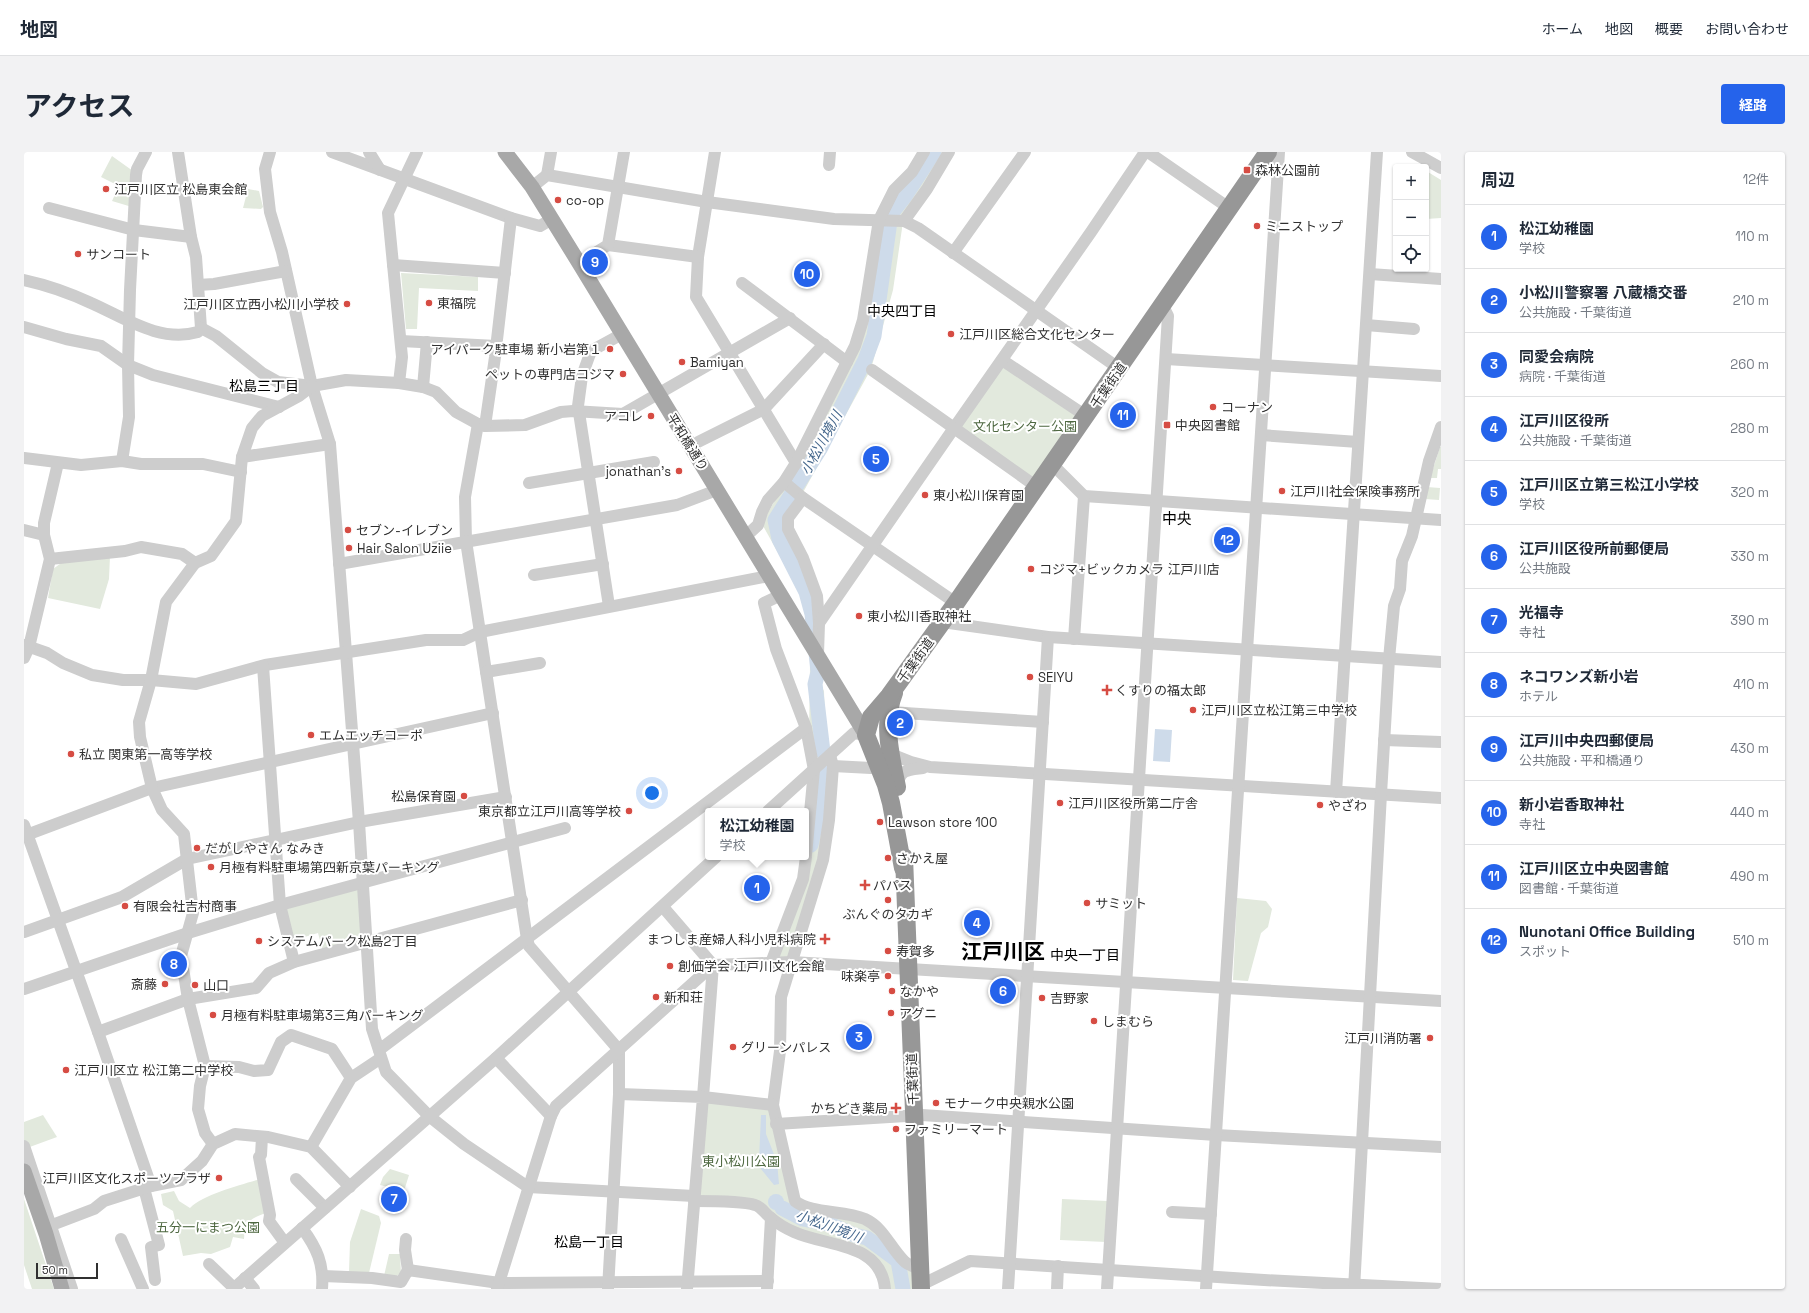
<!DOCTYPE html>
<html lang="ja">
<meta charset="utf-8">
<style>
:root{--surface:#fff;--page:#f2f2f3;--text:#1f2937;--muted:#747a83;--line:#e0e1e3;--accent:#2563eb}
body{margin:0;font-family:"Space Grotesk","Noto Sans JP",sans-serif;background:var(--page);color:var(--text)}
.controls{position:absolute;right:12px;top:12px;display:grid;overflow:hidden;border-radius:4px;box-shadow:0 1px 3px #0004}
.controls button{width:36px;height:36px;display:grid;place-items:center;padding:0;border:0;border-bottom:1px solid var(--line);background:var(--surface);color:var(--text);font:20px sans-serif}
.scale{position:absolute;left:12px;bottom:10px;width:62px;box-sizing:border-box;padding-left:4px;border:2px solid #303030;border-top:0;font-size:11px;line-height:14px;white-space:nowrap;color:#303030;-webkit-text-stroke:3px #fff;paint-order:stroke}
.you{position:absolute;left:628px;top:641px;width:14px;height:14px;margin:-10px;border:3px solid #fff;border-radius:50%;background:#1a73e8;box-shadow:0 0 0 6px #1a73e833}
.badge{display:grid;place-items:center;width:26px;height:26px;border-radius:50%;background:var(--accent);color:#fff;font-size:13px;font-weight:700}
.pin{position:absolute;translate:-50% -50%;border:2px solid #fff;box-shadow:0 1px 4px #0006}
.popup{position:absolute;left:681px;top:656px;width:104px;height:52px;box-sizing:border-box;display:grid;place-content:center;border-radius:4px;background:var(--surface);filter:drop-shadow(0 1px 3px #0005);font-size:13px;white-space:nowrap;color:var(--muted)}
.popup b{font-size:15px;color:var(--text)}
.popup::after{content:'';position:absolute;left:50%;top:100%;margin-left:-8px;border:8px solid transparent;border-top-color:var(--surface)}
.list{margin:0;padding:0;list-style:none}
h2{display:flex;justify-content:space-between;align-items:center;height:52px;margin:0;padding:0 16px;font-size:17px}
h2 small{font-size:13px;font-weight:400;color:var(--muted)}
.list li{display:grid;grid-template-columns:26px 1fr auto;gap:12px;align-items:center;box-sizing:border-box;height:64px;padding:0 16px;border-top:1px solid var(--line)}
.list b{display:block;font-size:15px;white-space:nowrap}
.list p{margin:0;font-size:13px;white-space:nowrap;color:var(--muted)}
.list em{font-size:13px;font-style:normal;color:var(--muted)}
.icon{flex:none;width:22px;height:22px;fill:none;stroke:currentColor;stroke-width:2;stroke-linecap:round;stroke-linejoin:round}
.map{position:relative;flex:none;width:1417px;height:1137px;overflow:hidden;border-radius:4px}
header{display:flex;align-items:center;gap:24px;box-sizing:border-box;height:56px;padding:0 20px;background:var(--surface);border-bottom:1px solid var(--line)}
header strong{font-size:19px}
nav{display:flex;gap:22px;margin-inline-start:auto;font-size:14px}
.intro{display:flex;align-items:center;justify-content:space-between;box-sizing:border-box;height:96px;padding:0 24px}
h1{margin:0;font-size:28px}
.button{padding:10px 18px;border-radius:4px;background:var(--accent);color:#fff;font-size:14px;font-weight:700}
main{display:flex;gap:24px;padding:0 24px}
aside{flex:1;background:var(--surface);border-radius:4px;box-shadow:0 1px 3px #0004}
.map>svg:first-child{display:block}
</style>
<header>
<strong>地図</strong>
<nav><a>ホーム</a><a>地図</a><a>概要</a><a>お問い合わせ</a></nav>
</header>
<div class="intro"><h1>アクセス</h1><a class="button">経路</a></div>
<main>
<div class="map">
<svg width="1417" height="1137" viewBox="0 0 1417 1137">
<rect width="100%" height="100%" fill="#fff"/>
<!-- green -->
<g fill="#e2e9dd">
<path d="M901 0H922L880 63 869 138 847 217 776 346 762 365 791 446 792 477 785 474 777 442 738 372 825 211 857 71 866 48Z"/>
<path d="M88 4 109 19 108 55 88 49 95 34 77 25Z"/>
<path d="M1404 20 1417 28V66L1402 67Z"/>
<path d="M224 37 235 39 239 55 237 57 219 56Z"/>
<path d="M377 121 454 125V139L395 136 393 177H382Z"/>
<path d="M978 211 1058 264 1012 331 934 275Z"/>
<path d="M1416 295H1417V317H1414L1413 326H1406Z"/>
<path d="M1403 335 1416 336 1415 348 1401 347Z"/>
<path d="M86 404 85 427 76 457 24 446 29 417 40 409Z"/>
<path d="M786 513 800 539 802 597 789 610 785 588Z"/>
<path d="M804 607V668L767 808 750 809 780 727 792 619Z"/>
<path d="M335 733 339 788 299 799 294 781 267 789 258 753Z"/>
<path d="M1213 746 1242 749 1248 757 1244 775 1237 781 1224 829 1209 828Z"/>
<path d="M679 945 749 953 771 1049 840 1067 896 1117 897 1137H861L847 1106 770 1080 741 1059 670 1049Z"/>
<path d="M19 963 33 985 3 996 0 988V970Z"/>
<path d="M366 1017 385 1023 380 1039 356 1033 359 1025Z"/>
<path d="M236 1027 242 1061C226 1067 221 1069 220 1087L209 1085 206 1095 187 1102 177 1101 159 1104 149 1059 139 1053 137 1042 150 1039 155 1049 166 1056C180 1042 217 1033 236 1027Z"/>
<path d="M0 1047 30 1137H8L0 1113Z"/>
<path d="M1038 1047 1084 1049 1082 1090 1036 1088Z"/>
<path d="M337 1057 355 1064 357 1071 345 1121 325 1120 326 1090Z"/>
<path d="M365 1102H376L377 1121 371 1125 360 1124Z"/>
</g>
<!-- water -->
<g fill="#cedbea">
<path d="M1131 577 1148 578 1146 610 1129 609Z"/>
<path d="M737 963H742V982L753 1010 755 1032 750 1033 737 1017 735 1008Z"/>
<circle cx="752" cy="1050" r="8"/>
</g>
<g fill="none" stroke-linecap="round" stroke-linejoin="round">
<!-- river -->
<g stroke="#cedbea" stroke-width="15">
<path d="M799 600 791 532 794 520 788 462 782 440 755 387 751 368 796 297 841 208 850 184 867 62 882 43 910 0"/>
<path d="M787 693 801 629V618"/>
<path d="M758 1056 779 1067 808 1073 830 1083 843 1086 874 1109 879 1137"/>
</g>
<!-- minor -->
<g stroke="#cdcdcd" stroke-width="12">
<path d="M154 0 167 85 172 105 177 176"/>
<path d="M246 0 241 17 246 60 258 100 288 234 306 292 335 670 348 877 362 920 405 964 440 992 504 1035 670 1044"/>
<path d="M308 0 487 66 516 74 528 67"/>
<path d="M345 0 356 18"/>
<path d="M691 0 674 105 672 145 772 311"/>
<path d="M1124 0 1205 56"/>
<path d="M1388 0 1417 16"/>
<path d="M805 13 806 0"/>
<path d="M523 23 527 0"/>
<path d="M508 35 523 23 683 50 810 67 880 69 894 76 1096 217"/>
<path d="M25 56 110 78 167 85"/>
<path d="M880 69 903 37 925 0"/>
<path d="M584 93 674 105"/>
<path d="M929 101 1001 0"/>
<path d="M555 111 584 93 600 0"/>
<path d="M369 113 481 121"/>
<path d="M1346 122 1417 127"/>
<path d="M0 128C23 133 46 141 67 151 101 166 136 191 174 180L177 176 192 184 238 221 254 230 288 234 322 228 375 231 399 235 412 240 432 260 454 272 461 274 501 273 537 260 549 259 599 262 766 166"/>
<path d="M718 131 823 210"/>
<path d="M174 133 190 132 262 119"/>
<path d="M1342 173 1390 177"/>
<path d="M0 175 42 187 77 194 104 213 129 223 255 255"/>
<path d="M377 189 472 194"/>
<path d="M1142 207 1417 224"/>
<path d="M978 208 1062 264"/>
<path d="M848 218 930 276 1067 80 1121 0"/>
<path d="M375 231 378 205 364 61 393 0"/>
<path d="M399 235 403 190"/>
<path d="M454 272 441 345 442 389 503 787 505 794 595 898V942"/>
<path d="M461 274 471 205 487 66"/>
<path d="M1237 283 1334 290"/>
<path d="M674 290 740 257 800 192"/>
<path d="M218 305 306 292"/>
<path d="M0 306 57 313 98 309 117 312H179L217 320"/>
<path d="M98 309 105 265 104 213 106 138 112 23 113 17 122 0"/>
<path d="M1029 313 1060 344 1417 368"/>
<path d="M760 330 779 346 932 451"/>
<path d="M505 331 630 310"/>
<path d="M779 346 764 366V377L779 406 793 444 795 471 794 502"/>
<path d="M0 378 20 383"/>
<path d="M721 385 734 373 738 360 744 348 760 330 772 311 831 194 839 168 855 68 870 38 888 20 900 0"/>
<path d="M26 407 101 399 117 395 158 402 171 411"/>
<path d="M315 412 653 353 693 338"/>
<path d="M510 423 579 412"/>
<path d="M757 443 740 451 752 497 782 576 790 618 782 703"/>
<path d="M585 454 554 254 558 224 567 199 598 182"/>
<path d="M918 470 1024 485 1417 510"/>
<path d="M795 471 930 276 1013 335"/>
<path d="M1050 487 1060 344"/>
<path d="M0 493 23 501 39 511 68 523 99 528H127L172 532 241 513 402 488H439L456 480 745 424"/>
<path d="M0 506 5 495 26 407 20 383V371L34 311"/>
<path d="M239 514 256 753 270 810"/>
<path d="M462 520 516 511"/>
<path d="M865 560 1019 570"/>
<path d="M1360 588 1417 590"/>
<path d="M862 600 887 610 906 615 1417 646"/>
<path d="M806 603 809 614 805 668 799 708 757 845 756 899 749 953 771 1049C787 1062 820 1058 841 1067 860 1076 865 1094 880 1109 884 1113 891 1115 896 1117"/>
<path d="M809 614 847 616 854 612"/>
<path d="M873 635C876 617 883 618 899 616"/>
<path d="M1312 640 1353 0"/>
<path d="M744 659 830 581 842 583"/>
<path d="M0 673 74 880 127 1034"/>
<path d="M0 684 128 636 469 561"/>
<path d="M639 755 689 813 679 945 749 953"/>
<path d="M0 780 98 745 163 707 335 670 482 645"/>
<path d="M747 811 779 727 782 705"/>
<path d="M0 837 164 781 256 753 541 676"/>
<path d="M74 880 164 847 232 836 245 821 270 810 498 748"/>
<path d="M355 898 782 576"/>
<path d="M472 906 527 964"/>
<path d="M181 914 215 915 230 919 244 918 257 890 267 883 308 897 327 926"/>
<path d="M752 972 898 963 1192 983 1417 995"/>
<path d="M238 985 237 1003 235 1005 246 1063 245 1069 261 1091"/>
<path d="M189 992 181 981 174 957 176 934 181 914 164 847 157 804 169 761 160 682 138 658 128 636 116 585 115 570 127 528 142 450 171 411 187 404 212 369 218 305 228 276 238 264 275 244 288 234"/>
<path d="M0 994 48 1137"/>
<path d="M287 995 327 926 357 906"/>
<path d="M272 1027 301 1056"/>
<path d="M120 1036 135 1093 127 1095 131 1128"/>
<path d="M670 1049C684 1049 719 1049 731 1053 738 1055 741 1062 747 1066 753 1071 763 1077 770 1080 803 1095 857 1090 861 1137"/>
<path d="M1148 1060 1187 1062"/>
<path d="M28 1073 70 1057 80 1049 127 1034 157 1028 178 1009 189 992 211 982 244 985 287 995 326 1035"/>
<path d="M278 1076C293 1096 300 1112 298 1137"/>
<path d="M97 1087 119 1137"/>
<path d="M382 1087 381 1098 384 1118"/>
<path d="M185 1112 210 1136"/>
<path d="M299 1124 348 1126 377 1130 384 1118 475 1131 744 1129"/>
<path d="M221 1126 230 1137"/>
<path d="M897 1133 946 1109 1240 1128 1417 1137"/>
<path d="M209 1137 472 906 692 705"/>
<path d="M473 1137 527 964 532 954 689 813 768 810 1417 849"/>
<path d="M584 1137 595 942 679 945 663 1137"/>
<path d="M743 1137 747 1066"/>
<path d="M984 1137 1024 485"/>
<path d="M1033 1137 1034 1114"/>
<path d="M1083 1137 1144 164 1142 160 1137 157"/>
<path d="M1182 1137 1255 0"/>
<path d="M1330 1137 1357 642 1365 507 1370 454 1376 437 1378 409 1388 384 1405 309 1417 275"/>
</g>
<!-- major -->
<g stroke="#a8a8a8" stroke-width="15">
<path d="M481 0 508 35 555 111 842 583"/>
<path d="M0 1019 22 1082 38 1137"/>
</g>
<!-- highway -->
<g stroke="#979797" stroke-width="18">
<path d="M870 541C858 571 867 605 873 635"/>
<path d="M880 705 897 1137"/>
<path d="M879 716 867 651 862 633 842 583 847 565 865 544 932 451 1244 0"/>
</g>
</g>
<!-- markers -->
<g fill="#d64c43" stroke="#fff" stroke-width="1.5">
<rect x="1219" y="14" width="8" height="8" rx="2"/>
<circle cx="82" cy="37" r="4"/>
<circle cx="534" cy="48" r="4"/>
<circle cx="1233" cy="74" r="4"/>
<circle cx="54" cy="102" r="4"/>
<circle cx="405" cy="151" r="4"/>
<circle cx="323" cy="152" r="4"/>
<circle cx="927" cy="182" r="4"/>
<circle cx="586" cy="197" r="4"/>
<circle cx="658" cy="210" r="4"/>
<circle cx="599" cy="222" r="4"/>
<circle cx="1189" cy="255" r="4"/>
<circle cx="627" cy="264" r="4"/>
<rect x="1139" y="269" width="8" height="8" rx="2"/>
<circle cx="655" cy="319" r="4"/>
<circle cx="1258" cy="339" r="4"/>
<circle cx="901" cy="343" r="4"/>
<circle cx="324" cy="378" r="4"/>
<circle cx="325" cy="396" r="4"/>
<circle cx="1007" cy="417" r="4"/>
<circle cx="835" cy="464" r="4"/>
<circle cx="1006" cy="525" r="4"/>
<path d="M1081 532h4v4h4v4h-4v4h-4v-4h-4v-4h4z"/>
<circle cx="1169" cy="558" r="4"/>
<circle cx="287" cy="583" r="4"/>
<circle cx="47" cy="602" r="4"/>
<circle cx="440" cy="644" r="4"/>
<circle cx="1036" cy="651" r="4"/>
<circle cx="1296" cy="653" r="4"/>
<circle cx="605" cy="659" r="4"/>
<circle cx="856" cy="670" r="4"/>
<circle cx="173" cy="696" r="4"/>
<circle cx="864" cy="706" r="4"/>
<circle cx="187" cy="715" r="4"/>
<path d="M839 727h4v4h4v4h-4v4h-4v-4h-4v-4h4z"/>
<circle cx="864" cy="748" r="4"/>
<circle cx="1063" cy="751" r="4"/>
<circle cx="101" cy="754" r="4"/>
<path d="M799 781h4v4h4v4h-4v4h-4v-4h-4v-4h4z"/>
<circle cx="235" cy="789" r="4"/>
<circle cx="864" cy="799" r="4"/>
<circle cx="646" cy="814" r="4"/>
<circle cx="864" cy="824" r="4"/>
<circle cx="141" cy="832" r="4"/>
<circle cx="171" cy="833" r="4"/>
<circle cx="868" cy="839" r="4"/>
<circle cx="632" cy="845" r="4"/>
<circle cx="1018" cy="846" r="4"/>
<circle cx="867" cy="861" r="4"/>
<circle cx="189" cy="863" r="4"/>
<circle cx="1070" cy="869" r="4"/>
<circle cx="1406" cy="886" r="4"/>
<circle cx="709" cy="895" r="4"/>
<circle cx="42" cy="918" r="4"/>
<circle cx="912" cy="951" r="4"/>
<path d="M870 950h4v4h4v4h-4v4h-4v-4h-4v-4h4z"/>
<circle cx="872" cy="977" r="4"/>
<circle cx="195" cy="1026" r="4"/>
</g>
<g text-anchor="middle" stroke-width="4" stroke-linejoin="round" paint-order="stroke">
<!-- poi labels -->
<g font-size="13" fill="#303030" stroke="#fff" text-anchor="start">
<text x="1231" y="23">森林公園前</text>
<text x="90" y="42">江戸川区立 松島東会館</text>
<text x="542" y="53">co-op</text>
<text x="1241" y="79">ミニストップ</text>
<text x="62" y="107">サンコート</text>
<text x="413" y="156">東福院</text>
<text x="315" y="157" text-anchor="end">江戸川区立西小松川小学校</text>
<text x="935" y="187">江戸川区総合文化センター</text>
<text x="578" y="202" text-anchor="end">アイパーク駐車場 新小岩第１</text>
<text x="666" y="215">Bamiyan</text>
<text x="591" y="227" text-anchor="end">ペットの専門店コジマ</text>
<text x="1197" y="260">コーナン</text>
<text x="619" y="269" text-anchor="end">アコレ</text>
<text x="1151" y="278">中央図書館</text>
<text x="647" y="324" text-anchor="end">jonathan's</text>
<text x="1266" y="344">江戸川社会保険事務所</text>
<text x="909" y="348">東小松川保育園</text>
<text x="332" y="383">セブン-イレブン</text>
<text x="333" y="401">Hair Salon Uziie</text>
<text x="1015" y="422">コジマ+ビックカメラ 江戸川店</text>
<text x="843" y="469">東小松川香取神社</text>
<text x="1014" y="530">SEIYU</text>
<text x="1091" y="543">くすりの福太郎</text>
<text x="1177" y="563">江戸川区立松江第三中学校</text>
<text x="295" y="588">エムエッチコーポ</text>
<text x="55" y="607">私立 関東第一高等学校</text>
<text x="432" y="649" text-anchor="end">松島保育園</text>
<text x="1044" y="656">江戸川区役所第二庁舎</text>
<text x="1304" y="658">やざわ</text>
<text x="597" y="664" text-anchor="end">東京都立江戸川高等学校</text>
<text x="864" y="675">Lawson store 100</text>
<text x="181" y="701">だがしやさん なみき</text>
<text x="872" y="711">さかえ屋</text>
<text x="195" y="720">月極有料駐車場第四新京葉パーキング</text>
<text x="849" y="738">パパス</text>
<text x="1071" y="756">サミット</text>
<text x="109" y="759">有限会社吉村商事</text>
<text x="864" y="767" text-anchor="middle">ぶんぐのタカギ</text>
<text x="792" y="792" text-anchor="end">まつしま産婦人科小児科病院</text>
<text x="243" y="794">システムパーク松島2丁目</text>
<text x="872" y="804">寿賀多</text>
<text x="654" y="819">創価学会 江戸川文化会館</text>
<text x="856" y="829" text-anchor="end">味楽亭</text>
<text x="133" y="837" text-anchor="end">斎藤</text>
<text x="179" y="838">山口</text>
<text x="876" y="844">なかや</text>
<text x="640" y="850">新和荘</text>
<text x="1026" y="851">吉野家</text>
<text x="875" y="866">アグニ</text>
<text x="197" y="868">月極有料駐車場第3三角パーキング</text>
<text x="1078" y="874">しまむら</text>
<text x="1398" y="891" text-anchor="end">江戸川消防署</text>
<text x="717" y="900">グリーンパレス</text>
<text x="50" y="923">江戸川区立 松江第二中学校</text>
<text x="920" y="956">モナーク中央親水公園</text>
<text x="864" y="961" text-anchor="end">かちどき薬局</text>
<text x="880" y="982">ファミリーマート</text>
<text x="187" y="1031" text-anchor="end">江戸川区文化スポーツプラザ</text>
</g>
<!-- street labels -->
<g font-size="13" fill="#303030" stroke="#fff">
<text transform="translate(1084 233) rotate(-55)" y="5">千葉街道</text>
<text transform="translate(664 290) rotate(58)" y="5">平和橋通り</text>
<text transform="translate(891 508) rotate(-54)" y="5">千葉街道</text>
<text transform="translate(888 927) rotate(-92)" y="5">千葉街道</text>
</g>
<!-- park labels -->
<g font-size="13" fill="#4e6841" stroke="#fff">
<text x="1001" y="279">文化センター公園</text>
<text x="717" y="1014">東小松川公園</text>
<text x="184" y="1080">五分一にまつ公園</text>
</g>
<!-- neighbourhood labels -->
<g font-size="14" fill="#000" stroke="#fff">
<text x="878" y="164">中央四丁目</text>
<text x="240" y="239">松島三丁目</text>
<text x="1061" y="808">中央一丁目</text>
<text x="565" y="1095">松島一丁目</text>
</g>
<!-- water labels -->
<g font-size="14" font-style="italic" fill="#45678c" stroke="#fff">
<text transform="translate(797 291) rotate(-61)" y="5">小松川境川</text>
<text transform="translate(805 1074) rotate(20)" y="5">小松川境川</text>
</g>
<!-- quarter labels -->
<g font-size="15" fill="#000" stroke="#fff">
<text x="1153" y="372">中央</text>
</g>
<!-- town labels -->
<g font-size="21" font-weight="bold" fill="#000" stroke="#fff">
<text x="979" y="807">江戸川区</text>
</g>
</g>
</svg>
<div class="controls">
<button>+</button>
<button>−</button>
<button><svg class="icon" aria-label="locate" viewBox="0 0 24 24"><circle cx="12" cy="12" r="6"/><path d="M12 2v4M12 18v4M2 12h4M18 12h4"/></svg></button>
</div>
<div class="scale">50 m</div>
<div class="you"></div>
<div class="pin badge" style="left:733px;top:736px">1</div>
<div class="popup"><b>松江幼稚園</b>学校</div>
<div class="pin badge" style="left:876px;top:571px">2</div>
<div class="pin badge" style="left:835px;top:885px">3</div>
<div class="pin badge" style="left:953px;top:771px">4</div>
<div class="pin badge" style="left:852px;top:307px">5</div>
<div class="pin badge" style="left:979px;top:839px">6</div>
<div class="pin badge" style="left:370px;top:1047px">7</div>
<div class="pin badge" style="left:150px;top:812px">8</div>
<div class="pin badge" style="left:571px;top:110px">9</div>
<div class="pin badge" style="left:783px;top:122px">10</div>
<div class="pin badge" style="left:1099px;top:263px">11</div>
<div class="pin badge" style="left:1203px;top:388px">12</div>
</div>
<aside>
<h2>周辺<small>12件</small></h2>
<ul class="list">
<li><span class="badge">1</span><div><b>松江幼稚園</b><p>学校</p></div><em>110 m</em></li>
<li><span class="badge">2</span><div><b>小松川警察署 八蔵橋交番</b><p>公共施設 · 千葉街道</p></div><em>210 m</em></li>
<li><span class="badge">3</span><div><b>同愛会病院</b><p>病院 · 千葉街道</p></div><em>260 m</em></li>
<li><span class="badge">4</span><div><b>江戸川区役所</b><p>公共施設 · 千葉街道</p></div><em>280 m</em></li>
<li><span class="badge">5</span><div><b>江戸川区立第三松江小学校</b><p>学校</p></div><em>320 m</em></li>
<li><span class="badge">6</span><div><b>江戸川区役所前郵便局</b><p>公共施設</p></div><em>330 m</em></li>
<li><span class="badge">7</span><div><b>光福寺</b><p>寺社</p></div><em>390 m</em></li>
<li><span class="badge">8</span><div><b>ネコワンズ新小岩</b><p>ホテル</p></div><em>410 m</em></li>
<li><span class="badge">9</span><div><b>江戸川中央四郵便局</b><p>公共施設 · 平和橋通り</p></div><em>430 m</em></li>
<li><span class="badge">10</span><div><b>新小岩香取神社</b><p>寺社</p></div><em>440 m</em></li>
<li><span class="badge">11</span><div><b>江戸川区立中央図書館</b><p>図書館 · 千葉街道</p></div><em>490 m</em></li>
<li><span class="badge">12</span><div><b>Nunotani Office Building</b><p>スポット</p></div><em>510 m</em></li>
</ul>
</aside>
</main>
